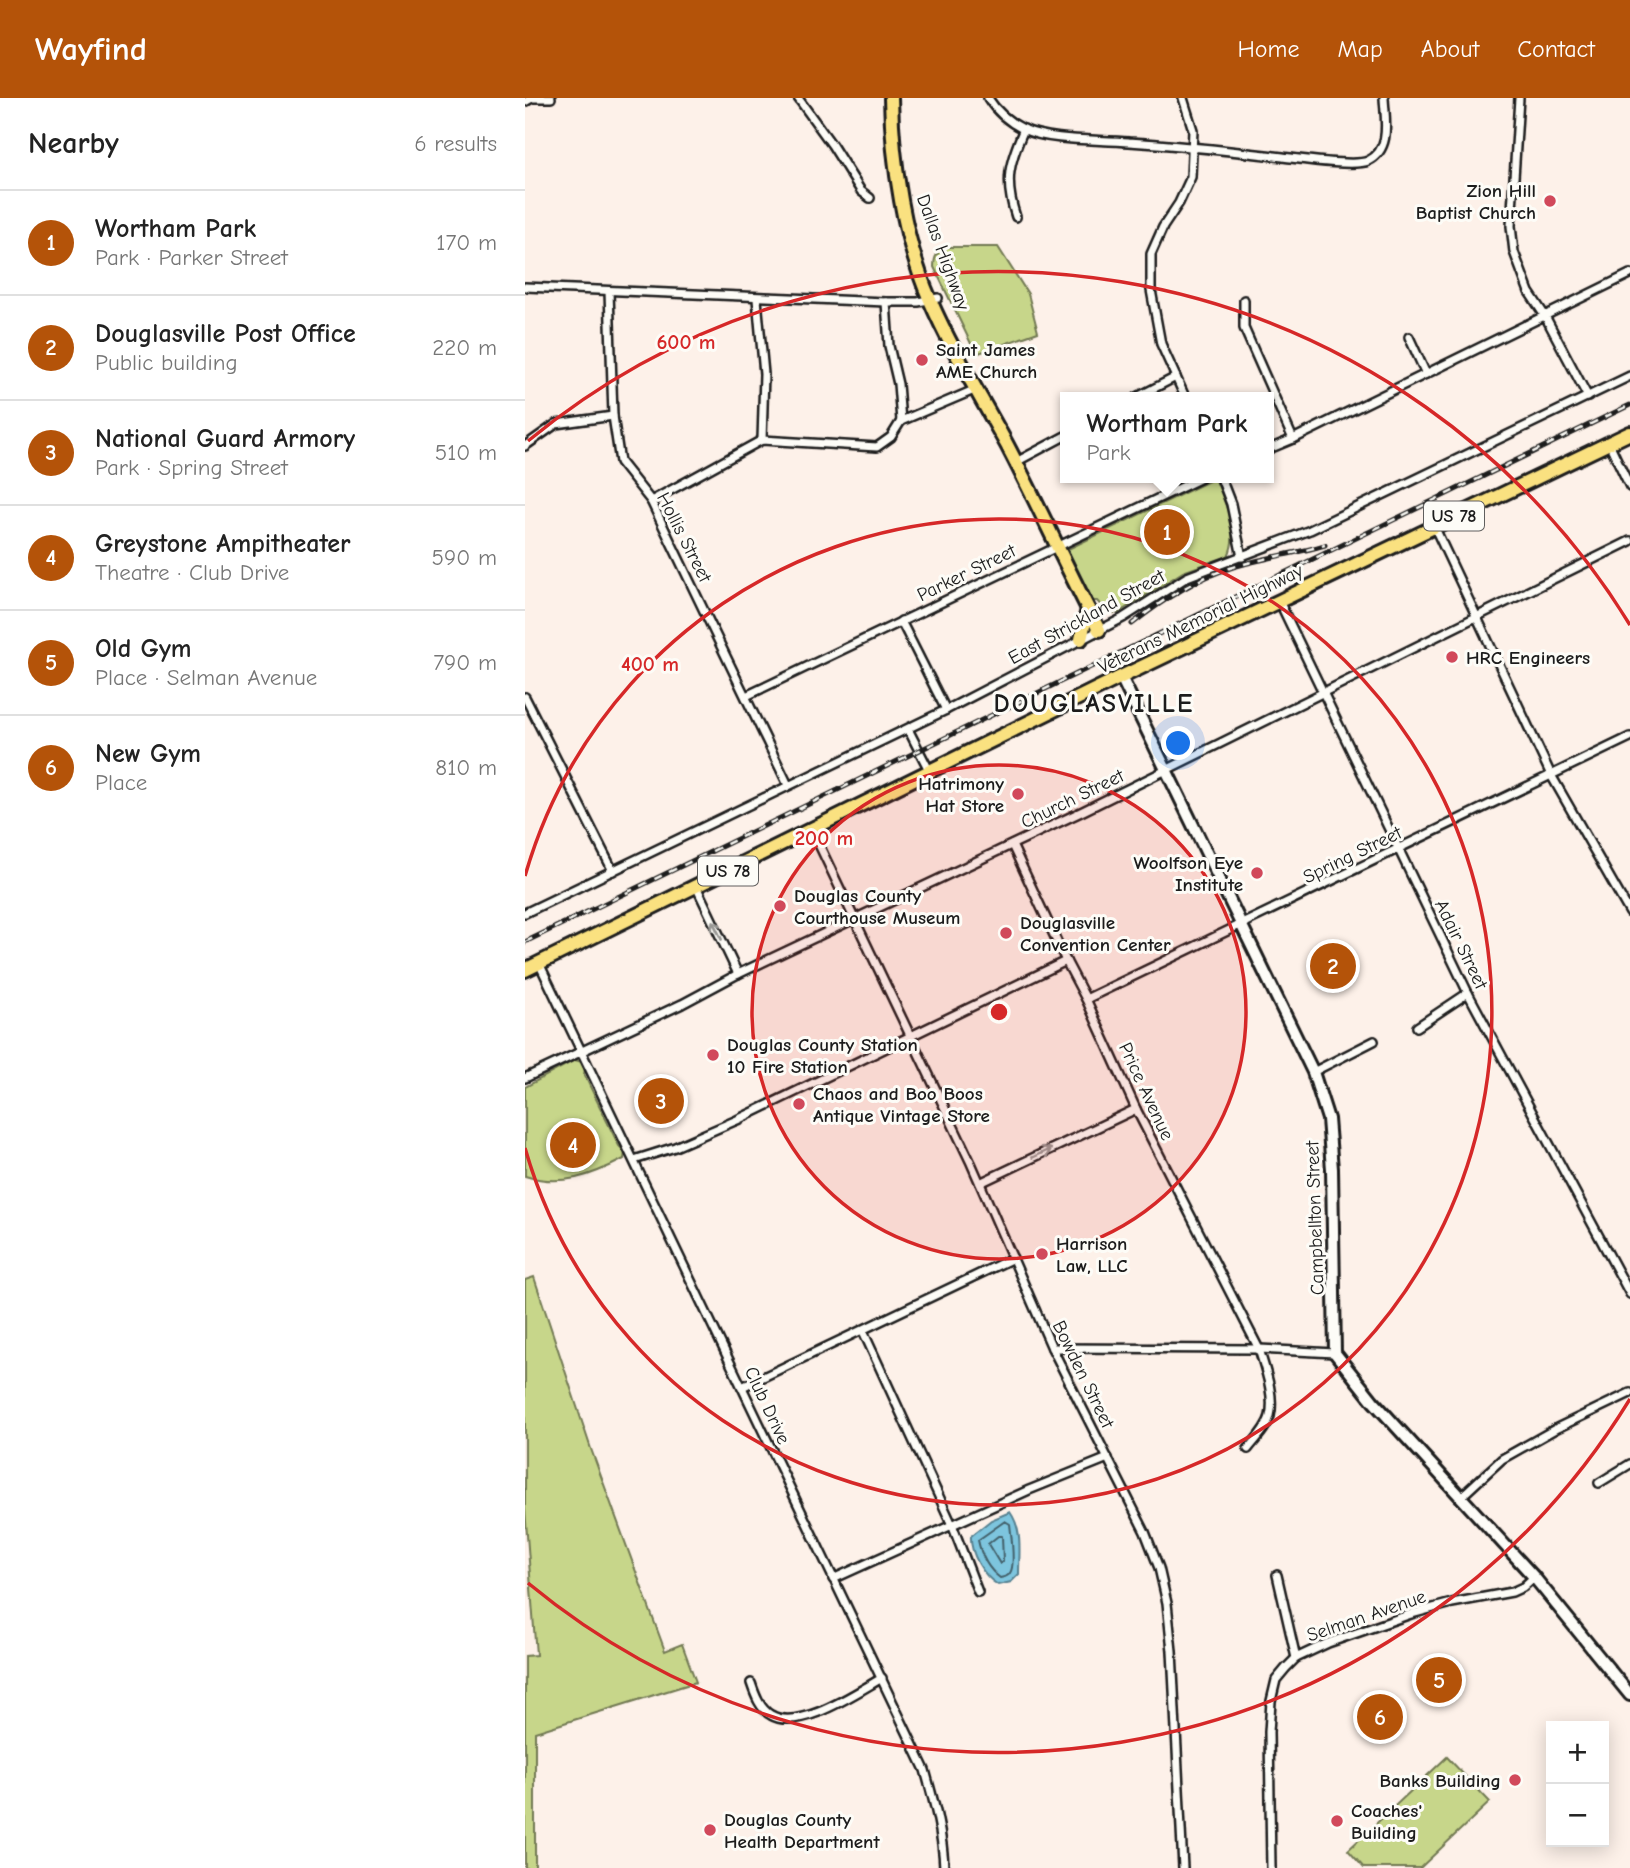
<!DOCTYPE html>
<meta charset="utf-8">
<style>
:root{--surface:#fff;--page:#f2f2f2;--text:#222;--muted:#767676;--line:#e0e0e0;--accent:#b45309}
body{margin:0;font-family:"Comic Neue",sans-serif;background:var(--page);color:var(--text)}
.controls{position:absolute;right:21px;bottom:21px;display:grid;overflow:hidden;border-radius:0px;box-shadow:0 4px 18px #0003}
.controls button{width:63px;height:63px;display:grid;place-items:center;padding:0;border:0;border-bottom:2px solid var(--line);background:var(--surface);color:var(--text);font:35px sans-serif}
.you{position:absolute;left:654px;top:646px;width:24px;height:24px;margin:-18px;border:5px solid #fff;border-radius:50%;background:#1a73e8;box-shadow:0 0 0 10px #1a73e833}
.badge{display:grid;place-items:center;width:46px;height:46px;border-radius:50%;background:var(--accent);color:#fff;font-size:23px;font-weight:700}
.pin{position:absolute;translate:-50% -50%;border:4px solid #fff;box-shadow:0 2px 7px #0006}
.popup{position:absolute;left:535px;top:294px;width:214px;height:91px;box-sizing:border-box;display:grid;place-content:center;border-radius:0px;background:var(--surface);filter:drop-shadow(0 2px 5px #0005);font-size:23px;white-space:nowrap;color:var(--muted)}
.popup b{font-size:26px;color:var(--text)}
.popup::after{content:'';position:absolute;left:50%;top:100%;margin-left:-14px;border:14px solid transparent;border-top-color:var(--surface)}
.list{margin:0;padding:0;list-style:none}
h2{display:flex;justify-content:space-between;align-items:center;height:91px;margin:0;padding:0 28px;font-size:30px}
h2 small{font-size:23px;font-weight:400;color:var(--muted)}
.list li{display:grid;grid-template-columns:46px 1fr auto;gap:21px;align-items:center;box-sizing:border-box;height:105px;padding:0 28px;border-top:2px solid var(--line)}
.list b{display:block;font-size:26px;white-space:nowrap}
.list p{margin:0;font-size:23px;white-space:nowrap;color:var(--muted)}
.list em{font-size:23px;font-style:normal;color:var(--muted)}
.map{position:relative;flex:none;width:1105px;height:1770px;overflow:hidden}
header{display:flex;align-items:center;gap:42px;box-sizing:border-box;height:98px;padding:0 35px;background:var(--accent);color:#fff}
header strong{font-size:33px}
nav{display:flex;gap:38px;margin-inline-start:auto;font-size:24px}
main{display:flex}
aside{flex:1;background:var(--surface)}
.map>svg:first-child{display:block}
</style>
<header>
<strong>Wayfind</strong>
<nav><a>Home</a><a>Map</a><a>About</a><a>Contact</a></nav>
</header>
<main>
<aside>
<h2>Nearby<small>6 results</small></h2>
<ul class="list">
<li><span class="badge">1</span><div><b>Wortham Park</b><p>Park · Parker Street</p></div><em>170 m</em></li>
<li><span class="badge">2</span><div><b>Douglasville Post Office</b><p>Public building</p></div><em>220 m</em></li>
<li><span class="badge">3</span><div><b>National Guard Armory</b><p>Park · Spring Street</p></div><em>510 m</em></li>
<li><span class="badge">4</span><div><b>Greystone Ampitheater</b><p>Theatre · Club Drive</p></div><em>590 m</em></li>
<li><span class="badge">5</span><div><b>Old Gym</b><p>Place · Selman Avenue</p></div><em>790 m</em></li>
<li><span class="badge">6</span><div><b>New Gym</b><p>Place</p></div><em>810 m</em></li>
</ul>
</aside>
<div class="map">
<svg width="1105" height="1770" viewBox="0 0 1105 1770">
<rect width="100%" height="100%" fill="#fdf1e9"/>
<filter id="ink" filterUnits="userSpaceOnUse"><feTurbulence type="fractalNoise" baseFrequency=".0143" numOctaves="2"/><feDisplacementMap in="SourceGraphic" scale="14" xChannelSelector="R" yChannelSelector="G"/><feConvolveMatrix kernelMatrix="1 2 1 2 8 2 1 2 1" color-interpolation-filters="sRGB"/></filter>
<g filter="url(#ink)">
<!-- green -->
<g fill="#c7d68a" stroke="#727953" stroke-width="2">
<path d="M421 149H473L503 196 513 234 451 256 409 169C409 159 412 153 421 149Z"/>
<path d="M690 380C699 402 715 435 703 458L658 474 593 515 582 514 572 503H568L541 452Z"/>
<path d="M50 962 57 964 60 971 59 976 94 1048 100 1054 99 1061C66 1078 37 1089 0 1078V989Z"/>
<path d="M9 1179 66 1351 140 1553 157 1546 171 1584 10 1634V1770H0V1558L11 1557 0 1410V1182Z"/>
<path d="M922 1659 965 1704 895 1770H839L823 1752Z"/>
</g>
<!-- water -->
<path fill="#7dc5de" stroke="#568190" stroke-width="2" d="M485 1414C498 1432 494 1455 494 1476L486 1484 473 1487C458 1478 445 1455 446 1438L466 1422Z"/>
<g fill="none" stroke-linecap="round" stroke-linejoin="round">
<!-- shore -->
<g stroke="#43606a" stroke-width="2">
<path d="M480 1423 485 1426C486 1436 491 1467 485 1475 483 1479 479 1479 475 1480 463 1471 456 1457 453 1442Z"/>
<path d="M473 1438H477L478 1463 475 1466 463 1446Z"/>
</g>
<defs>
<g id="minor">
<path d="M273 0 307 47 336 93 345 100"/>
<path d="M463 0C471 13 484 24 498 31 526 44 574 41 604 44 656 47 707 53 758 59 775 61 830 69 843 63 867 51 860 21 859 0"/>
<path d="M658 0 668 32 666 79 654 105 638 129 626 156V192L636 246 660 299"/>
<path d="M994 0 986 128 989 154 1004 194 1020 218 1063 299"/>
<path d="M0 4 7 0H26"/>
<path d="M491 119C479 83 484 65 499 31"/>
<path d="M0 189 361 204H393L413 200"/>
<path d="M84 193 88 318 95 364 126 403 263 687"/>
<path d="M232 201 239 276 237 342"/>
<path d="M719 202V230L768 341"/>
<path d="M884 239 901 276"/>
<path d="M612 299 651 279"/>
<path d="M376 323 449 292"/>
<path d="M1084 345 1105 389"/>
<path d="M0 348 31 326 88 318"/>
<path d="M744 351 768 341 1105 176"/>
<path d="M491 364 540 338"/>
<path d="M696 380 706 406 717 459"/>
<path d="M126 403 237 342 352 349 366 339 376 323 373 286 364 248 361 204"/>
<path d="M909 428 1026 677 1105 815"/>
<path d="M754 503 943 895 1105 1196"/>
<path d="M376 523 421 612"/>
<path d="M221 598 676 380"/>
<path d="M0 599 88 773"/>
<path d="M383 631 405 674"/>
<path d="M287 732 446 1065 527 1250 620 1434 634 1470 642 1505 647 1553 658 1770"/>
<path d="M487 747 541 863 561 901 611 1011 734 1251C740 1271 750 1297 745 1318 742 1330 731 1341 723 1351"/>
<path d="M171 788 213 876"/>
<path d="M0 815 421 612 598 520 662 479 785 432 1105 278"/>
<path d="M14 865 400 1672C409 1704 418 1736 419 1770"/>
<path d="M561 901 1105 639"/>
<path d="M892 929 943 895"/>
<path d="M788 974 849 943"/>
<path d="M0 980 157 906 213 876 558 713 1105 443"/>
<path d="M109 1062 150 1049 212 1022 541 863"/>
<path d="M455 1085 611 1011"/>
<path d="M338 1233 428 1429 453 1494"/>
<path d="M527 1250 734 1251 810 1255"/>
<path d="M217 1289 488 1160"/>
<path d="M1074 1385 1105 1366"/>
<path d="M937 1398 977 1361 1032 1330 1105 1295"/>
<path d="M752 1477 771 1560"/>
<path d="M308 1481 504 1392 583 1360"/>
<path d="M226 1585C230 1597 235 1611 246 1617 274 1634 332 1594 357 1580"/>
<path d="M746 1770 744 1634 746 1603 751 1582 761 1570 771 1560 803 1545 886 1516 927 1505 987 1494 998 1489 1009 1479"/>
</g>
<path id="secondary" d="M596 579 788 974 803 1021 807 1071 810 1255 848 1303 1009 1479 1105 1597"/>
<g id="primary">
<path d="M366 0C367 64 379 143 405 202 427 253 456 299 482 347 514 408 542 471 574 532"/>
<path d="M556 541 563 511"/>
<path d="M0 872 596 579 1105 335"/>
</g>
</defs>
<!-- minor casing -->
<use href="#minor" stroke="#1c1c1c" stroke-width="12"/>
<!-- secondary casing -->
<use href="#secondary" stroke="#1c1c1c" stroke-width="16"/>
<!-- primary casing -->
<use href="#primary" stroke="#1c1c1c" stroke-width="18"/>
<!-- minor -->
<use href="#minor" stroke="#fdfcf7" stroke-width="7"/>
<!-- secondary -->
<use href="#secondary" stroke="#fdfcf7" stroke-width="10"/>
<!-- primary -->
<use href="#primary" stroke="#fae180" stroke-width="12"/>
<defs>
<g id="rail">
<path d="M607 526C636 503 669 481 705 470 737 460 769 456 800 447"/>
<path d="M0 844 1105 307"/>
</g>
</defs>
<!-- rail casing -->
<use href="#rail" stroke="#1c1c1c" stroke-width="5"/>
<!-- rail -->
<use href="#rail" stroke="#fdfcf7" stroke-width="2.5" stroke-dasharray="8" stroke-linecap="butt"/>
</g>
<!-- one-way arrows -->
<defs><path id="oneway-shaft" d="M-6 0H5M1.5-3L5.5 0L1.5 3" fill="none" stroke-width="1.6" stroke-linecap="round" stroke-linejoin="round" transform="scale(1.75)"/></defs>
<g stroke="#989794">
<use href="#oneway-shaft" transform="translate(192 832) rotate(-116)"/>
<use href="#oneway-shaft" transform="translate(517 1055) rotate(-25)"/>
</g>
</g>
<!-- distance rings -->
<circle cx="474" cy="914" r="247" fill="#d62828" fill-opacity=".12"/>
<g fill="none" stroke="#d62828" stroke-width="3.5">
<circle cx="474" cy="914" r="247"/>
<path d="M0 778A493 493 0 1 1 0 1050"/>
<path d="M1105 1301A740 740 0 0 1 3 1485M3 343A740 740 0 0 1 1105 527"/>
</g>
<!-- markers -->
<g fill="#d1495b" stroke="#fdfcf7" stroke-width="2.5">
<circle cx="1025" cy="103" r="7"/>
<circle cx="397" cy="262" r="7"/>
<circle cx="927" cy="559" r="7"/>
<circle cx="493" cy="696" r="7"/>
<circle cx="732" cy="775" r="7"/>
<circle cx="255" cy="808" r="7"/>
<circle cx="481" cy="835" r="7"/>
<circle cx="188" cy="957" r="7"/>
<circle cx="274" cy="1006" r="7"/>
<circle cx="517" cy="1156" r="7"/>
<circle cx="990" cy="1682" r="7"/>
<circle cx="812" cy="1723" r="7"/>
<circle cx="185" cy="1732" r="7"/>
</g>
<g text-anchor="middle" stroke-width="6" stroke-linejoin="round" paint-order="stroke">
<!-- shield labels -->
<g fill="#fdfcf7" stroke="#605f5e" stroke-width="2">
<rect x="899" y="403.5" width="60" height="29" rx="5"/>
<rect x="173" y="758.5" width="60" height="29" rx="5"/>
</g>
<g font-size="18" font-weight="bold" fill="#1c1c1c">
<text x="929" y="424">US 78</text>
<text x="203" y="779">US 78</text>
</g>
<!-- poi labels -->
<g font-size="19" font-weight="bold" fill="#1c1c1c" stroke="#fdfcf7" text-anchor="start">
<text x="1011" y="99" text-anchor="end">Zion Hill<tspan x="1011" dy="22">Baptist Church</tspan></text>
<text x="411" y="258">Saint James<tspan x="411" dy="22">AME Church</tspan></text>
<text x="941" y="566">HRC Engineers</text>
<text x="479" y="692" text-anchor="end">Hatrimony<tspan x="479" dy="22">Hat Store</tspan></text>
<text x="718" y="771" text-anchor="end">Woolfson Eye<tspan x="718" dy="22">Institute</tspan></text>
<text x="269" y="804">Douglas County<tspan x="269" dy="22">Courthouse Museum</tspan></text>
<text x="495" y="831">Douglasville<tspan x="495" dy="22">Convention Center</tspan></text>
<text x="202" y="953">Douglas County Station<tspan x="202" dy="22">10 Fire Station</tspan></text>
<text x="288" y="1002">Chaos and Boo Boos<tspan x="288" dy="22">Antique Vintage Store</tspan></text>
<text x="531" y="1152">Harrison<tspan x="531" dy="22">Law, LLC</tspan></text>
<text x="976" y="1689" text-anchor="end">Banks Building</text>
<text x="826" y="1719">Coaches'<tspan x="826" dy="22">Building</tspan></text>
<text x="199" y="1728">Douglas County<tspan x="199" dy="22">Health Department</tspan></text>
</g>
<!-- street labels -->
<g font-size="19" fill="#1c1c1c" stroke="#fdfcf7">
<text transform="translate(419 154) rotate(70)" y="7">Dallas Highway</text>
<text transform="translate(160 439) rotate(63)" y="7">Hollis Street</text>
<text transform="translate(441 474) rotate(-26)" y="7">Parker Street</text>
<text transform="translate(561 518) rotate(-29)" y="7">East Strickland Street</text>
<text transform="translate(675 520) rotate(-26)" y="7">Veterans Memorial Highway</text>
<text transform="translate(547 700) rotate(-26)" y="7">Church Street</text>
<text transform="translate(827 756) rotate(-26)" y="7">Spring Street</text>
<text transform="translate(937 846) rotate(64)" y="7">Adair Street</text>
<text transform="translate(622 993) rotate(65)" y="7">Price Avenue</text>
<text transform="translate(789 1120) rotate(-92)" y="7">Campbellton Street</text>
<text transform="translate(559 1276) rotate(64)" y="7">Bowden Street</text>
<text transform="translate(243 1307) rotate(65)" y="7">Club Drive</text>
<text transform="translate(841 1517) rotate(-19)" y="7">Selman Avenue</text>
</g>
<!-- district labels -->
<g font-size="26" font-weight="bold" letter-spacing="2" fill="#1c1c1c" stroke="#fdfcf7">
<text x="569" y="614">DOUGLASVILLE</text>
</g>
</g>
<circle cx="474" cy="914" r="10" fill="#d62828" stroke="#fdfcf7" stroke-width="3.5"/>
<g font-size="21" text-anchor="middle" font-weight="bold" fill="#d62828" stroke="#fdfcf7" stroke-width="6" stroke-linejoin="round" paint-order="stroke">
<text x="161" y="251">600 m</text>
<text x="125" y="573">400 m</text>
<text x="299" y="747">200 m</text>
</g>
</svg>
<div class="controls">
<button>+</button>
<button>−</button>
</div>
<div class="you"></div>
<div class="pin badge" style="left:642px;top:434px">1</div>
<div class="popup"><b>Wortham Park</b>Park</div>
<div class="pin badge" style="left:808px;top:868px">2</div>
<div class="pin badge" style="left:136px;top:1003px">3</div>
<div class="pin badge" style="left:48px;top:1047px">4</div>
<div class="pin badge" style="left:914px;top:1582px">5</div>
<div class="pin badge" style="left:855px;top:1619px">6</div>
</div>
</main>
